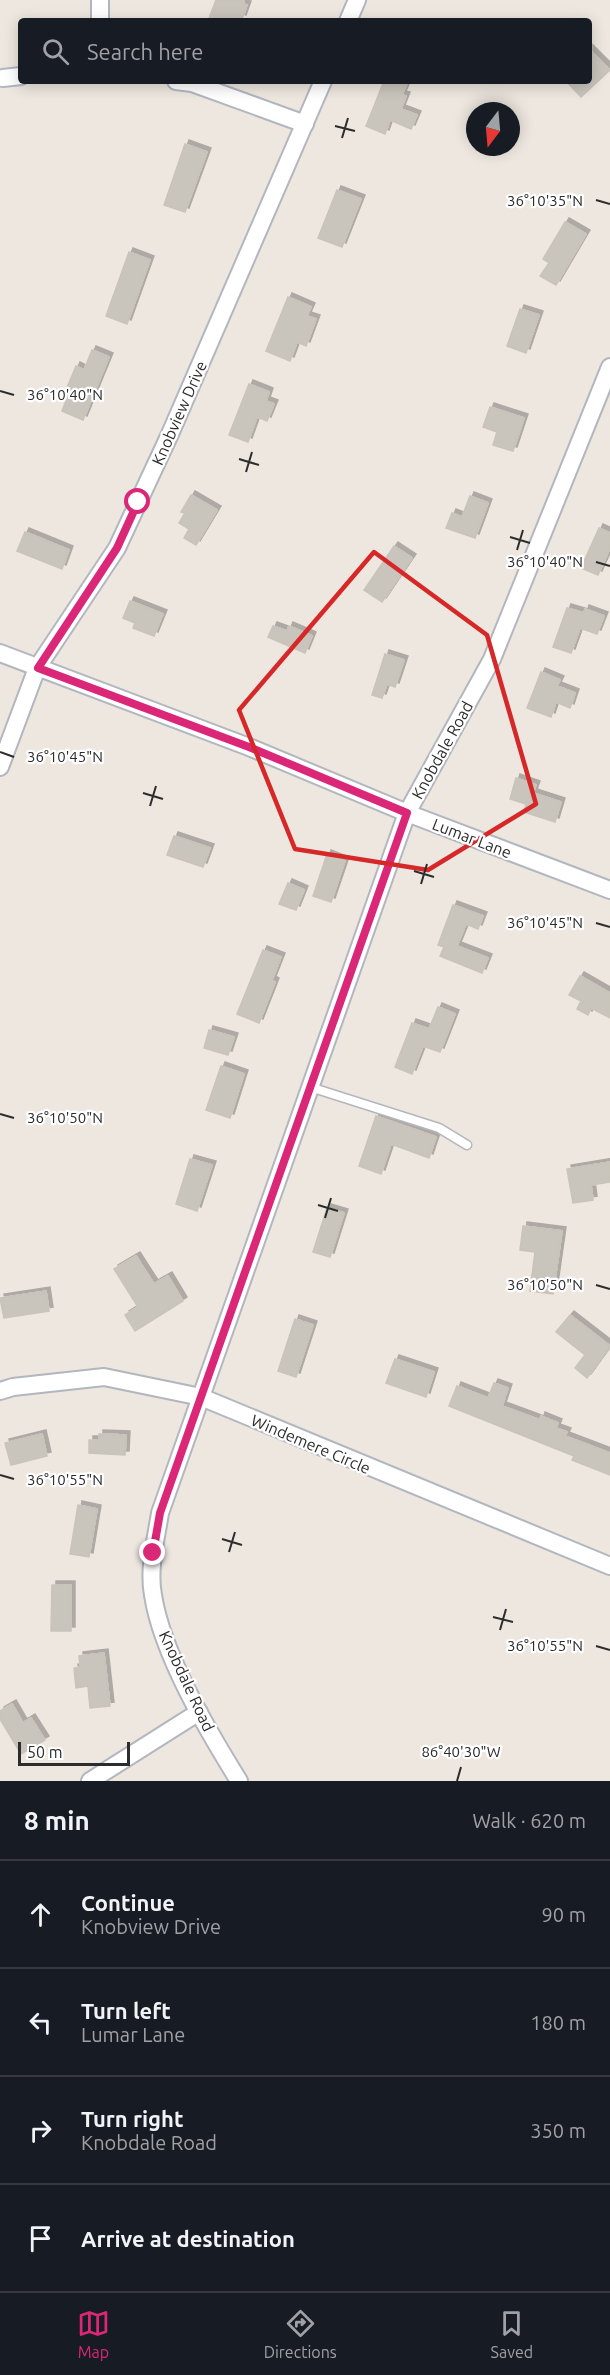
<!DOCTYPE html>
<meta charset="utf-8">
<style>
:root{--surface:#171b24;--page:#20242c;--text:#f1f3f6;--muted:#9ea1a6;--line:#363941;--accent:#db2777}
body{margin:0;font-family:Ubuntu,sans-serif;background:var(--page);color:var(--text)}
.compass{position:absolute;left:466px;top:102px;width:54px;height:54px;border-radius:50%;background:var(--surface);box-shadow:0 3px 15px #0003;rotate:196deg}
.scale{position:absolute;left:18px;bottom:15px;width:112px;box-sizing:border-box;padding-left:6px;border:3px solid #2c2c2c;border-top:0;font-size:16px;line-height:21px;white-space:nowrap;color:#2c2c2c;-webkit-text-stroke:4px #fff;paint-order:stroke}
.stop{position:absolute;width:18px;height:18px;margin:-14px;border:4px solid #db2777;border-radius:50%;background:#fff}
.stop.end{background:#db2777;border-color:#fff;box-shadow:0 2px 6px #0008}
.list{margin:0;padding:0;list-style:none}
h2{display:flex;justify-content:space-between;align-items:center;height:78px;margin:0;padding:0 24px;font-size:26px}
h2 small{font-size:20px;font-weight:400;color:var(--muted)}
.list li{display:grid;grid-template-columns:39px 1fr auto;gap:18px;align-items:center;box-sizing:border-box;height:108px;padding:0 24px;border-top:2px solid var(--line)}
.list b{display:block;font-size:22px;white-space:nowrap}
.list p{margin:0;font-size:20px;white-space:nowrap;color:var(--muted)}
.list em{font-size:20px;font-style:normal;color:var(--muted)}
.icon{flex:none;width:33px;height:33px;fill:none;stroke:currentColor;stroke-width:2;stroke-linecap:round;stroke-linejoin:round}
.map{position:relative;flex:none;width:610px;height:1781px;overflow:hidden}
.search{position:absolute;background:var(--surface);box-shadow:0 3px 15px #0003;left:18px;right:18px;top:18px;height:66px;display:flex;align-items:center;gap:15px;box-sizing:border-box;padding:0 21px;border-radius:6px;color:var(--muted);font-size:22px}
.sheet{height:510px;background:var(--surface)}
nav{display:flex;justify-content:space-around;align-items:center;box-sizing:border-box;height:84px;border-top:2px solid var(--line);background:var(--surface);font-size:16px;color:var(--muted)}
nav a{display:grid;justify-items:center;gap:3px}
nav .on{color:var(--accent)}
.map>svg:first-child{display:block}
</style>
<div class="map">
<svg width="610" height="1781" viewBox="0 0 610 1781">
<defs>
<filter id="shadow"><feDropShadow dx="4" dy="-4" stdDeviation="0" flood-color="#0004"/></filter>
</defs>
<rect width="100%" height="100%" fill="#ede7df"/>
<!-- building -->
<g fill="#c9c5bd" stroke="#c9c3b9" stroke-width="1.5" filter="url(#shadow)">
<path d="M216 0H244L243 4 247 5 242 19 236 17 235 21H208Z"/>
<path d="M589 49 610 70 581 97 566 81H589Z"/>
<path d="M384 81H408L402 95 406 96 401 109 417 115 411 129 390 120 385 134 366 126Z"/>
<path d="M185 144 207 152 185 212 164 205Z"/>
<path d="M337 190 361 199 342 247 318 238Z"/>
<path d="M565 222 586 234 556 285 540 276 549 263 543 259Z"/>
<path d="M129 252 150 260 127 324 106 316Z"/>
<path d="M288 297 311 307 307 316 316 319 306 346 297 342 290 361 266 351Z"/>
<path d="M520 309 539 315 526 353 507 346Z"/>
<path d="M92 350 109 357 83 420 62 411 70 391 66 390 76 366 84 370Z"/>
<path d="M249 384 269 392 266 401 274 404 267 421 257 417 248 442 229 435Z"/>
<path d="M490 407 524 418 513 451 493 445 497 432 483 427Z"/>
<path d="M191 495 217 510 196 545 184 538 189 529 179 523 185 513 181 512Z"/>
<path d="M470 496 488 503 475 538 446 528 452 513 462 517Z"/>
<path d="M599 528 610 533V548L598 575 581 568Z"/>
<path d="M25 532 69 550 62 569 17 551Z"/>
<path d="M394 546 412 558 382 602 364 590Z"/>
<path d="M130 601 163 614 154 636 133 628 135 623 123 618Z"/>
<path d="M567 608 584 613 585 609 604 616 597 634 580 628 571 653 553 647Z"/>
<path d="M273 626 287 631 289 626 312 636 305 653 268 637Z"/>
<path d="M385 654 404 660 395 687 387 684 382 698 372 695Z"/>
<path d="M541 672 560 680 557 686 575 693 570 708 556 702 551 717 527 708Z"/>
<path d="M516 778 536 785 533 793 561 802 555 822 524 812 526 804 510 799Z"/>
<path d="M174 836 210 848 203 867 167 855Z"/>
<path d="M327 854 345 861 331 902 313 896Z"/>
<path d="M288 883 304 890 296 910 279 904Z"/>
<path d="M453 905 483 916 478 929 466 924 457 946 488 958 482 973 440 956 444 947 438 945Z"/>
<path d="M263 950 281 957 272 980 275 982 259 1023 237 1014Z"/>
<path d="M580 976 610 993V1018L591 1008 588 1015 577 1009 581 1001 569 995Z"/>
<path d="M438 1007 455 1014 440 1052 423 1046 412 1074 395 1067 412 1023 429 1029Z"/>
<path d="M209 1030 234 1037 228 1055 204 1048Z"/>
<path d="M221 1066 244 1074 230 1118 206 1110Z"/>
<path d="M376 1116 436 1137 429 1158 391 1144 381 1174 359 1166Z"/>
<path d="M190 1159 212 1165 197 1211 176 1204Z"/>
<path d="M610 1162V1182L591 1185 593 1200 573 1203 567 1169Z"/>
<path d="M327 1208 344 1213 330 1257 313 1252Z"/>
<path d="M523 1226 562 1231 553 1294 530 1291 535 1252 520 1250Z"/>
<path d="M136 1256 154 1284 168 1276 183 1301 135 1331 125 1315 138 1307 114 1269Z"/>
<path d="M46 1291 49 1311 4 1318 0 1298Z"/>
<path d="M570 1315 610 1346 587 1378 575 1368 585 1355 556 1332Z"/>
<path d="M295 1319 313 1325 296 1377 278 1371Z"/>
<path d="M395 1359 434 1372 426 1397 386 1383Z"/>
<path d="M494 1383 508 1388 502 1406 540 1420 541 1416 558 1423 556 1428 567 1432 565 1436 610 1453V1475L572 1460 574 1456 449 1406 457 1386 488 1398Z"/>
<path d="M42 1434 47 1456 11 1465 5 1443Z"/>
<path d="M99 1434 126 1435 125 1455 89 1453V1440H99Z"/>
<path d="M78 1505 97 1509 89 1557 70 1554Z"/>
<path d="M52 1585H71V1631H51Z"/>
<path d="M104 1653 110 1706 90 1708 88 1686 76 1688 74 1668 80 1667 79 1656Z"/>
<path d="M12 1704 23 1723 31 1718 45 1740 21 1754 0 1719V1711Z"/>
</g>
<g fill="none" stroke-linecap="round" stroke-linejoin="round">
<defs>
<path id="service" d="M310 1087 439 1128 467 1145"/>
<g id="minor">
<path d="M100 21V0"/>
<path d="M348 21 357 0"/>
<path d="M3 78 21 76"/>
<path d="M176 81 192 83 305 124"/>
<path d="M0 653 249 747 407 813 610 890"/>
<path d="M0 767 37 668 117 548 170 434 323 81"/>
<path d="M0 1391 13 1387 104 1377 201 1397 610 1566"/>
<path d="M90 1781 199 1712"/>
<path d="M239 1781C208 1731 162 1654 153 1595 148 1569 156 1539 160 1513L407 813 492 659 610 367"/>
</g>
</defs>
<!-- service casing -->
<use href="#service" stroke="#b2b6bf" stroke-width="11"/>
<!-- minor casing -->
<use href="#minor" stroke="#b2b6bf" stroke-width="20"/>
<!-- service -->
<use href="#service" stroke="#fff" stroke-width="8"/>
<!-- minor -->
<use href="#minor" stroke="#fff" stroke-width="16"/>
</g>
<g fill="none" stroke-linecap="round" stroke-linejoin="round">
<!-- route -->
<path stroke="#db2777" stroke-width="8" d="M138 502 117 548 38 668 249 747 407 813 160 1513 153 1553"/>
</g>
<!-- marked area -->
<path fill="none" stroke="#d62828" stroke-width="4.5" stroke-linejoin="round" d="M374 552 487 635 536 804 428 870 295 849 239 710Z"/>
<!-- ticks -->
<path fill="none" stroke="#2c2c2c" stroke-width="2" d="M335 126 355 131M342 138 348 118M596 200 610 204M0 391 14 395M239 459 259 465M246 472 252 452M510 537 530 543M517 550 523 530M596 562 610 566M0 752 14 757M143 793 163 799M150 806 156 786M414 871 434 877M421 884 427 864M596 923 610 927M0 1114 14 1118M318 1205 338 1211M325 1218 331 1198M596 1285 610 1289M0 1475 14 1479M222 1539 242 1545M229 1552 235 1532M493 1617 513 1622M500 1630 506 1609M596 1646 610 1650M457 1781 461 1767"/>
<g text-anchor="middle" stroke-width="4.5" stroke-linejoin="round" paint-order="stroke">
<!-- street labels -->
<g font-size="16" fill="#2c2c2c" stroke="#fff">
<text transform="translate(179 413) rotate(-66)" y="6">Knobview Drive</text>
<text transform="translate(442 750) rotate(-61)" y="6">Knobdale Road</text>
<text transform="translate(472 838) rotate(21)" y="6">Lumar Lane</text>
<text transform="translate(311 1444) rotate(23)" y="6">Windemere Circle</text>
<text transform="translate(187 1681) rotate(65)" y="6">Knobdale Road</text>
</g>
</g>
<g font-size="15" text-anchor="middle" fill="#2c2c2c" stroke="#fff" stroke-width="4.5" stroke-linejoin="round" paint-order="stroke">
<text x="545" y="206">36°10'35"N</text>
<text x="65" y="400">36°10'40"N</text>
<text x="545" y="567">36°10'40"N</text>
<text x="65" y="762">36°10'45"N</text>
<text x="545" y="928">36°10'45"N</text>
<text x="65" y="1123">36°10'50"N</text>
<text x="545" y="1290">36°10'50"N</text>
<text x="65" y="1485">36°10'55"N</text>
<text x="545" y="1651">36°10'55"N</text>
<text x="461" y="1757">86°40'30"W</text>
</g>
</svg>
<svg class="compass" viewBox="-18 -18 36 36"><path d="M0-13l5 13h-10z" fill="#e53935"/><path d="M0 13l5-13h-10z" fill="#9ea1a6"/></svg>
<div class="scale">50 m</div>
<div class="stop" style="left:138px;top:502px"></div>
<div class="stop end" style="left:153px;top:1553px"></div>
<div class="search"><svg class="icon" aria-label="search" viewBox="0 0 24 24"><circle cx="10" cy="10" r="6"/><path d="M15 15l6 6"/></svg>Search here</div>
</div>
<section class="sheet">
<h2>8 min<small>Walk · 620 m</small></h2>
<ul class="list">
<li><svg class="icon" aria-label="ahead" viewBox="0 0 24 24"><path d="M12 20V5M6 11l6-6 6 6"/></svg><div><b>Continue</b><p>Knobview Drive</p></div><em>90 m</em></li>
<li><svg class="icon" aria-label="left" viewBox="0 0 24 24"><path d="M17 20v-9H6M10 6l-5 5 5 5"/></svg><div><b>Turn left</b><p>Lumar Lane</p></div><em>180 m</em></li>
<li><svg class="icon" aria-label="right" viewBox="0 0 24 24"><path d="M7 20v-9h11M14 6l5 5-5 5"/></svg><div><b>Turn right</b><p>Knobdale Road</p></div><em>350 m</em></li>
<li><svg class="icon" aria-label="arrive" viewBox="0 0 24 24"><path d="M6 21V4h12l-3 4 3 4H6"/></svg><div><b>Arrive at destination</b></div></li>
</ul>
</section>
<nav>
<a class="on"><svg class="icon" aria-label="map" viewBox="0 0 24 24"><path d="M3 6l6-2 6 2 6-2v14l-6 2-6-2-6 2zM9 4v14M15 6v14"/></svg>Map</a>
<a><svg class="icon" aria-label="directions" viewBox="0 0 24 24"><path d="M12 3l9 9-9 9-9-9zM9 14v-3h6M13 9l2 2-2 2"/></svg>Directions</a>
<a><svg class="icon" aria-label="saved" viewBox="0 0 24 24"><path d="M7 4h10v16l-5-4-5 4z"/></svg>Saved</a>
</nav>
